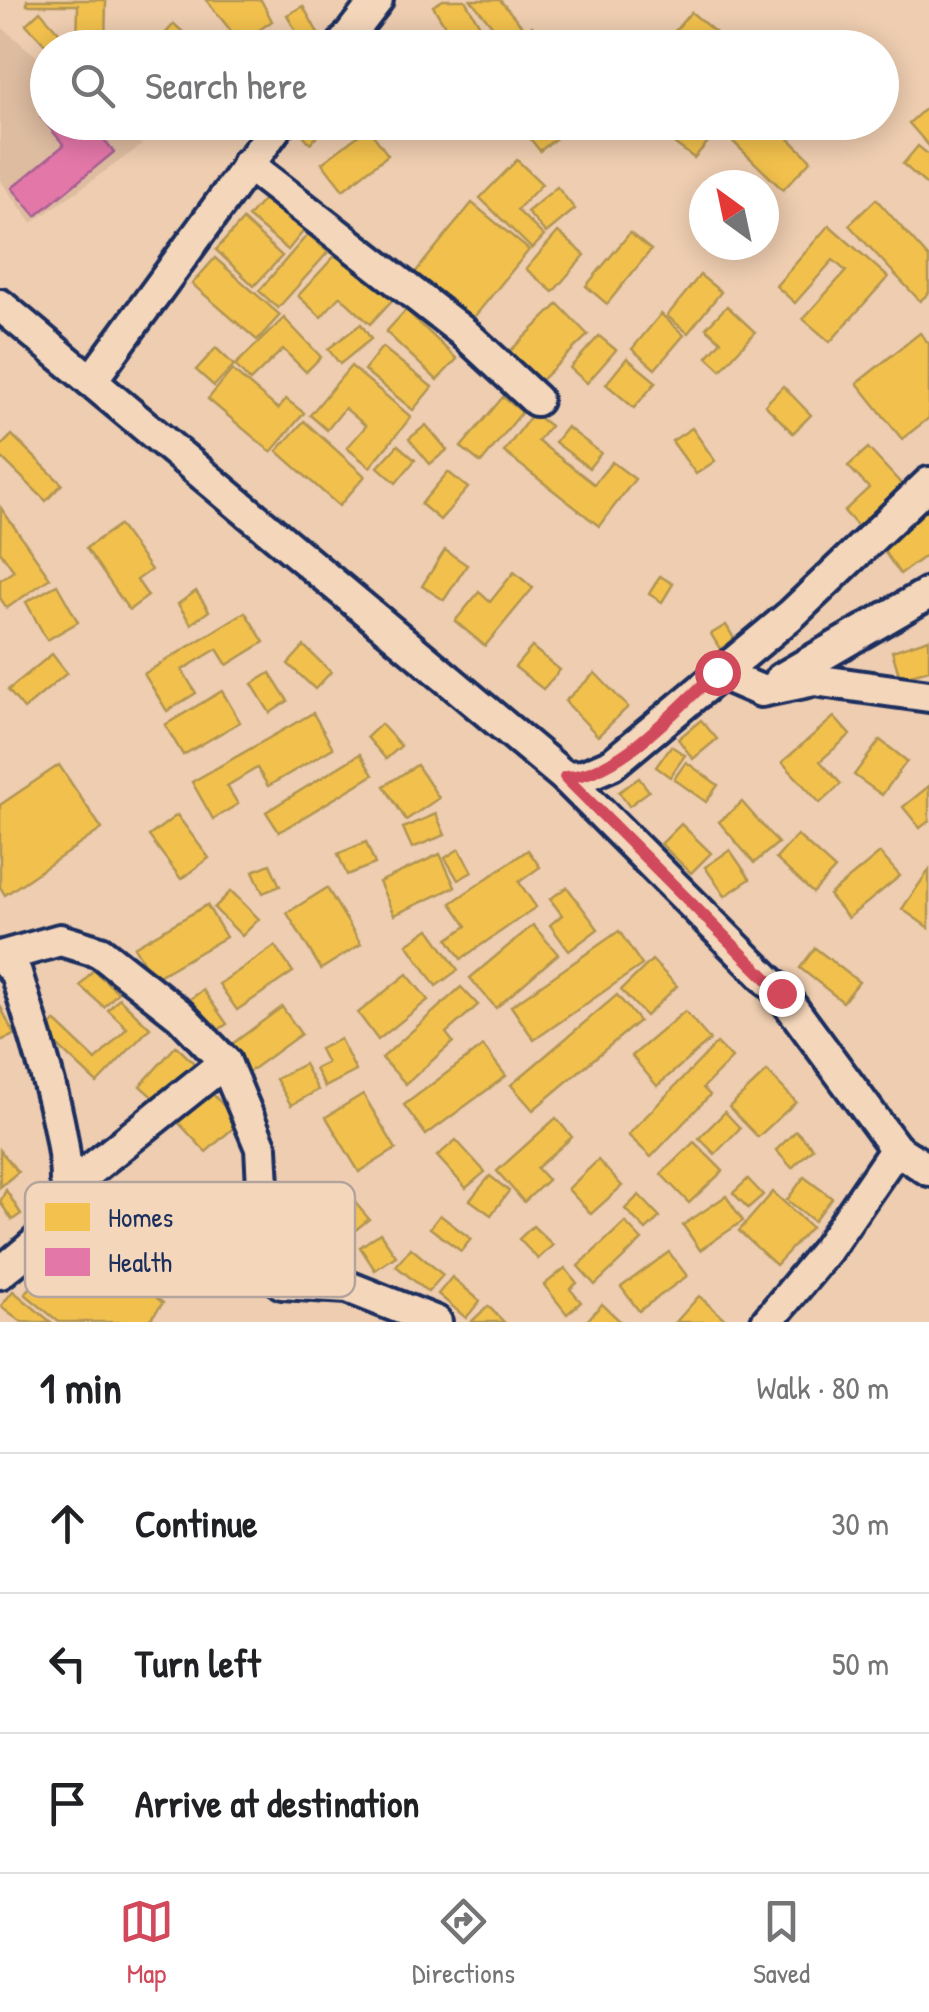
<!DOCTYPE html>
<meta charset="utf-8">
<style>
:root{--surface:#fff;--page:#f6f6f6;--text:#202124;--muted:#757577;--line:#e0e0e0;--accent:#d1495b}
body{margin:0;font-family:"Patrick Hand",sans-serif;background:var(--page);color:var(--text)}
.compass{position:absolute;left:689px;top:170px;width:90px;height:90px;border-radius:50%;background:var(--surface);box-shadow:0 5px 25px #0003;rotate:327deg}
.stop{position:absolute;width:30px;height:30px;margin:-22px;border:8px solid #d1495b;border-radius:50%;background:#fff}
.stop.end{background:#d1495b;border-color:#fff;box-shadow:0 2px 10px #0008}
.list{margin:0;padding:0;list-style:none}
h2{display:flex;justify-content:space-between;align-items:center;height:130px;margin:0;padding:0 40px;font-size:42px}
h2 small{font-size:32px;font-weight:400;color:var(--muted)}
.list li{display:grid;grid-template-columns:65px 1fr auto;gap:30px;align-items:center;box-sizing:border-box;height:140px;padding:0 40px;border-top:2px solid var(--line)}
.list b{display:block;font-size:38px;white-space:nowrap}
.list em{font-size:32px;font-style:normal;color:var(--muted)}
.icon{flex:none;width:55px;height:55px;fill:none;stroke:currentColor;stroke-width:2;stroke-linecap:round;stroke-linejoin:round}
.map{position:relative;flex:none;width:929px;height:1322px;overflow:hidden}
.search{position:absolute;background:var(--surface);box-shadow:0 5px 25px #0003;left:30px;right:30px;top:30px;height:110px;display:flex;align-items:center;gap:25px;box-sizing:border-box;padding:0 35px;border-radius:55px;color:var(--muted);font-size:38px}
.sheet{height:550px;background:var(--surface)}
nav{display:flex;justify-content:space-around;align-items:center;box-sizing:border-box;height:140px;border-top:2px solid var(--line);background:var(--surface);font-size:28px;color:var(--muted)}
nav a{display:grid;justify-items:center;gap:5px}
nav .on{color:var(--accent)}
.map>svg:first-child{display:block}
</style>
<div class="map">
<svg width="929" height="1322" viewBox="0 0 929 1322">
<rect width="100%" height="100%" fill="#eecdb0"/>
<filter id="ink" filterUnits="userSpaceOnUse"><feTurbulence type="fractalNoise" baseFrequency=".01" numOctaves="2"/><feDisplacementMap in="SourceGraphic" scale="20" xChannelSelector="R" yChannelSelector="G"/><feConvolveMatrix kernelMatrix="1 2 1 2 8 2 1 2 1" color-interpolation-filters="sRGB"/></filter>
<g filter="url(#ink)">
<!-- built -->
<path fill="#ddbca0" d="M0 26 47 65 48 122 116 123 142 145 32 223 0 180Z"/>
<!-- homes -->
<g fill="#f2c14e" stroke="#b29553" stroke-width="2.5">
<path d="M27 0H106L105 48H77L78 5H27Z"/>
<path d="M206 0H261L272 21 241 43Z"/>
<path d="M443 0H465L493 48H458L433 6Z"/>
<path d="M471 0H500L521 25 503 39Z"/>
<path d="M303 6 319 35 303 44 287 15Z"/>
<path d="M40 11 73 48H48L26 24Z"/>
<path d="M691 12 734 48H679L668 39Z"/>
<path d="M174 24 201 48H152Z"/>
<path d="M532 26 550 48H519L514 41Z"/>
<path d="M929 105V146L909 123Z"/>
<path d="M292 122H327L329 126 310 143Z"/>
<path d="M517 122H558L565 131 540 151Z"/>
<path d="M691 122H701L715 134 694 158 674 143Z"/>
<path d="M726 122H772L811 160 783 190 720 129Z"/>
<path d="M368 128 388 155 343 190 322 163Z"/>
<path d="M918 146 929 155V187L903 164Z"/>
<path d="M517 160 542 184 517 210 544 236 532 249 480 198Z"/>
<path d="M557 187 575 209 546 233 527 212Z"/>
<path d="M271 191 310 223 288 250 248 217Z"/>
<path d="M876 199 929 258V293L920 301 849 225Z"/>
<path d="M472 203 529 250 470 322 414 274Z"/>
<path d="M243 220 282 256 254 286 216 250Z"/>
<path d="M829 225 888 277 830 342 803 319 846 271 833 260 795 303 776 286Z"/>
<path d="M558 232 585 255 553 292 526 269Z"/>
<path d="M630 233 651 250 607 304 586 286Z"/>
<path d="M308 234 328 252 278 308 259 291Z"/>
<path d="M342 248 395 297 370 324 340 296 321 317 298 296Z"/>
<path d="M215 258 280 315 257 340 192 284Z"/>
<path d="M700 275 721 292 688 333 667 316Z"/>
<path d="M558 304 588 335 535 386 506 355Z"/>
<path d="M727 306 755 332 721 370 707 357 721 341 706 328Z"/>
<path d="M406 310 457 359 437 380 386 332Z"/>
<path d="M661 314 684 335 655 369 632 349Z"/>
<path d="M284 318 321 357 306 372 283 349 250 381 235 365Z"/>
<path d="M361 324 371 339 340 364 328 349Z"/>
<path d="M920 333 929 344V418L902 439 857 383Z"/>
<path d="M599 336 616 350 587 383 570 368Z"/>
<path d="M382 347 432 387 413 410 364 370Z"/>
<path d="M216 348 234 365 214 386 196 370Z"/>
<path d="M627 358 656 382 634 408 606 384Z"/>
<path d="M351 366 411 417 370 467 347 448 366 426 345 408 327 430 310 415Z"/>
<path d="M232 370 278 409 286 399 304 413 271 452 208 399Z"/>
<path d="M783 386 811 415 793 433 765 405Z"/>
<path d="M503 397 522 412 481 463 461 447Z"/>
<path d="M533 413 550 426 538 441 594 484 612 462 635 479 599 526 504 452Z"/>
<path d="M304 421 365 476 339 506 277 451Z"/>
<path d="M426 425 447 450 430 464 409 439Z"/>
<path d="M567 427 601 453 589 468 555 442Z"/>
<path d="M692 428 715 461 696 474 672 441Z"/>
<path d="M12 435 62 484 46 501 0 456V447Z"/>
<path d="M398 445 415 460 396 483 378 467Z"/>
<path d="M868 448 906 489 861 530 844 511 869 488 848 466Z"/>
<path d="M448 472 468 488 440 520 421 504Z"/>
<path d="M1 508 50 578 7 608 0 598V580L14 571 0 551Z"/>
<path d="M929 509V553L900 574 879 544Z"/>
<path d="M119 525 151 570 137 580 148 596 129 610 86 548Z"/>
<path d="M445 550 467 565 444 600 422 586Z"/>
<path d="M514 572 533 588 485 646 455 621 479 592 490 602Z"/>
<path d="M660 576 673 584 662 602 649 594Z"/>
<path d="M57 585 78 622 47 640 26 602Z"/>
<path d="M196 591 209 611 191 624 178 604Z"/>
<path d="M245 612 264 642 227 665 217 649 182 670 196 693 167 711 144 674Z"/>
<path d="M726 625 735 640 720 649 711 634Z"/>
<path d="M929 639V670L900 678 892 651Z"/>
<path d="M304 646 331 672 315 689 288 664Z"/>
<path d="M532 647 560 670 543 689 515 667Z"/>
<path d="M52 654 67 673 24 709 8 690Z"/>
<path d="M270 673 288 701 270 713 252 684Z"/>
<path d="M595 673 628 707 598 736 565 701Z"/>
<path d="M222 691 240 722 183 755 165 725Z"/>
<path d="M313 713 333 748 268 786 257 768 227 786 238 804 213 819 192 782Z"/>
<path d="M834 717 850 735 820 761 841 784 820 803 782 762Z"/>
<path d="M701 720 717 739 693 759 678 739Z"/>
<path d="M381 724 401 746 386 759 367 737Z"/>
<path d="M880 740 907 761 882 795 854 775Z"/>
<path d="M671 746 685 755 670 777 656 767Z"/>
<path d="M360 754 373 775 279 832 266 812Z"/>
<path d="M686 762 718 785 706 802 674 779Z"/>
<path d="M59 765 102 829 5 895 0 887V805Z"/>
<path d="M417 765 439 798 406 820 384 786Z"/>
<path d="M639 778 649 791 629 806 619 792Z"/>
<path d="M929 786V821L920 828 903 807Z"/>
<path d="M742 802 778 843 754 863 719 822Z"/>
<path d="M436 814 445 835 412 848 403 828Z"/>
<path d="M177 815 209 858 181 879 149 836Z"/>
<path d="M681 824 711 853 691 873 661 844Z"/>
<path d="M797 835 835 869 813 893 776 859Z"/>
<path d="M366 842 375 864 347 875 338 854Z"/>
<path d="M459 849 472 872 458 880 445 858Z"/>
<path d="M528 850 540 867 519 882 536 907 461 959 448 939 467 926 451 903Z"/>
<path d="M730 850 750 879 725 896 705 867Z"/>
<path d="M880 853 900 876 848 918 829 895Z"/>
<path d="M440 854 455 887 394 915 379 882Z"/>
<path d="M270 864 280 886 263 893 253 871Z"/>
<path d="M929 870V928L902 909Z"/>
<path d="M567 887 598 929 569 951 550 925 562 915 550 899Z"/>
<path d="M327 888 361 944 321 969 287 913Z"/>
<path d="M231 891 259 919 242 936 214 908Z"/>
<path d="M207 905 226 937 153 979 134 947Z"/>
<path d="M533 925 558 954 496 1008 470 978Z"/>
<path d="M429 929 458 970 436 986 407 944Z"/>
<path d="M619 931 642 965 534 1040 511 1006Z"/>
<path d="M275 946 293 972 237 1010 219 984Z"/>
<path d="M815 948 859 982 843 1002 800 968Z"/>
<path d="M652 960 677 986 646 1016 621 990Z"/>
<path d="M93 970 118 992 104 1007 80 986Z"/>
<path d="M407 974 428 1000 378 1040 358 1013Z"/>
<path d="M461 987 478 1005 446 1033 453 1042 406 1084 382 1058Z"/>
<path d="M203 990 227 1024 208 1037 183 1004Z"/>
<path d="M617 995 639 1021 533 1110 511 1085Z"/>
<path d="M119 998 150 1028 97 1083 44 1033 55 1021 96 1060 127 1028 108 1010Z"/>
<path d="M0 1005 14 1035 0 1041Z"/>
<path d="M282 1007 301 1034 246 1074 228 1047Z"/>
<path d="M685 1011 710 1040 657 1086 632 1056Z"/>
<path d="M340 1039 356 1071 325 1087 315 1069 327 1063 320 1049Z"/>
<path d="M717 1043 732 1058 703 1088 710 1095 651 1157 628 1135Z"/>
<path d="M176 1046 194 1063 158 1102 140 1086Z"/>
<path d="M483 1046 506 1076 426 1135 404 1105Z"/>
<path d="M304 1064 318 1090 291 1105 276 1079Z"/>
<path d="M767 1071 796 1102 758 1137 729 1107Z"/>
<path d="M211 1092 239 1123 206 1152 178 1122Z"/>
<path d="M363 1094 396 1149 359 1172 326 1117Z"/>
<path d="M725 1112 740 1128 715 1154 699 1138Z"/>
<path d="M556 1118 572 1137 537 1168 548 1180 524 1202 497 1171Z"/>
<path d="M796 1131 813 1148 792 1168 776 1150Z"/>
<path d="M456 1140 485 1172 466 1188 437 1156Z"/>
<path d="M694 1142 723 1171 689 1203 661 1174Z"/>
<path d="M0 1150 18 1172 0 1187Z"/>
<path d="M598 1160 622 1186 591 1214 568 1189Z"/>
<path d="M490 1176 509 1191 491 1215 470 1200Z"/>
<path d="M804 1177 832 1198 814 1221 787 1200Z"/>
<path d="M748 1179 763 1195 748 1208 733 1193Z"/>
<path d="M6 1190 21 1214 12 1220 0 1202Z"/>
<path d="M773 1192 811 1227 776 1265 739 1231Z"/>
<path d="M639 1195 660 1217 646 1230 625 1209Z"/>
<path d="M726 1196 743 1221 700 1250 683 1225Z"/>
<path d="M352 1199 369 1219 353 1232 336 1212Z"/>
<path d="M440 1215 471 1239 461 1251 430 1228Z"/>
<path d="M625 1222 642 1240 595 1285 578 1266Z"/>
<path d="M533 1226 553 1245 538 1259 519 1239Z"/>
<path d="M76 1232 163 1303 148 1322H59L25 1294Z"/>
<path d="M380 1233 396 1256 375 1270 360 1247Z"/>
<path d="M411 1248 443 1275 428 1292 396 1266Z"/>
<path d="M669 1252 687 1276 639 1311 621 1287Z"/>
<path d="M565 1268 577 1283 570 1289 581 1302 567 1314 544 1285Z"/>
<path d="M452 1277 480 1301 466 1318 438 1294Z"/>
<path d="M13 1291 51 1322H22L1 1306Z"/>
<path d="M699 1296 728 1322H676Z"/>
<path d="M602 1304 621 1322H586Z"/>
<path d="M488 1306 504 1322H471Z"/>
</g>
<!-- health -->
<path fill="#e377a8" stroke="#a76192" stroke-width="2.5" d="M48 111V122H90L114 152 36 216 12 188 64 145 41 117Z"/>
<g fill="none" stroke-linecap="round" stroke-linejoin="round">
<defs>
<g id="street">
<path d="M340 48 377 0"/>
<path d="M247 164 463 332 536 400"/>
<path d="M0 305 565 777 781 993 896 1149 929 1170"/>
<path d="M91 381 280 122"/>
<path d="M717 672 761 691 814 680 929 696"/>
<path d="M781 679 929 593"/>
<path d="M565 777 584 776 612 764 792 614 929 483"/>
<path d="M0 957 60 940 100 952 180 1015 225 1062 261 1148 266 1242 282 1283 348 1287 436 1322"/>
<path d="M69 1187 225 1062"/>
<path d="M0 1273C20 1256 49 1236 60 1213 83 1168 31 1025 16 973L2 957"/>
<path d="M767 1322 826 1251 896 1149"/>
</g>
</defs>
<!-- street casing -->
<use href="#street" stroke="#1b2f5e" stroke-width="38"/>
<!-- street -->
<use href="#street" stroke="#f4d6ba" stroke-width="30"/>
</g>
</g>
<g fill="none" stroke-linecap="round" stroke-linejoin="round" filter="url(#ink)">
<!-- route -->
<path stroke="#d1495b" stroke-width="12" d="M717 672C677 707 620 776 565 777L781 993"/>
</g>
<!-- legend -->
<rect x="25" y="1182" width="330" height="115" rx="15" fill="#f4d6ba" stroke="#b3a49e" stroke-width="2.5"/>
<rect x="45" y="1203" width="45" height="28" fill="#f2c14e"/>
<rect x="45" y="1248" width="45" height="28" fill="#e377a8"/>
<g font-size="28" fill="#1b2f5e">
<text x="108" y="1227">Homes</text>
<text x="108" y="1272">Health</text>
</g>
</svg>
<svg class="compass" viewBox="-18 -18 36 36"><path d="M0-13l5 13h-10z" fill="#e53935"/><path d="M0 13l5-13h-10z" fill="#757577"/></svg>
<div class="stop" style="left:717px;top:672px"></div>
<div class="stop end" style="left:781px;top:993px"></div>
<div class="search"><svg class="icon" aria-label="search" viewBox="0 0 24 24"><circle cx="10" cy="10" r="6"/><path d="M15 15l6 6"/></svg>Search here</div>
</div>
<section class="sheet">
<h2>1 min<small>Walk · 80 m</small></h2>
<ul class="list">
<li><svg class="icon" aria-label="ahead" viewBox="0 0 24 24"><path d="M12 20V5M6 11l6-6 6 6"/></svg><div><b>Continue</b></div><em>30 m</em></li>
<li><svg class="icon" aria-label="left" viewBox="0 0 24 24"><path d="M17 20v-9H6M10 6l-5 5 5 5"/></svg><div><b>Turn left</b></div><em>50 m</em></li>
<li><svg class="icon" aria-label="arrive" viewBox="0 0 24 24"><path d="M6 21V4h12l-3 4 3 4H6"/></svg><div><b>Arrive at destination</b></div></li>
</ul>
</section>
<nav>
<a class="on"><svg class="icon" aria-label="map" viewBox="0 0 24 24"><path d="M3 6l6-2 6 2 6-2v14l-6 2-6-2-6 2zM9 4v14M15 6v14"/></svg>Map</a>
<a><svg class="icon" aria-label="directions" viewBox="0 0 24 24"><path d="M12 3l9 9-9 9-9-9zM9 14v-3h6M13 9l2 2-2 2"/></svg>Directions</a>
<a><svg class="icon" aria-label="saved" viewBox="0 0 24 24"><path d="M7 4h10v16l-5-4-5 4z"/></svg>Saved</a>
</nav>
